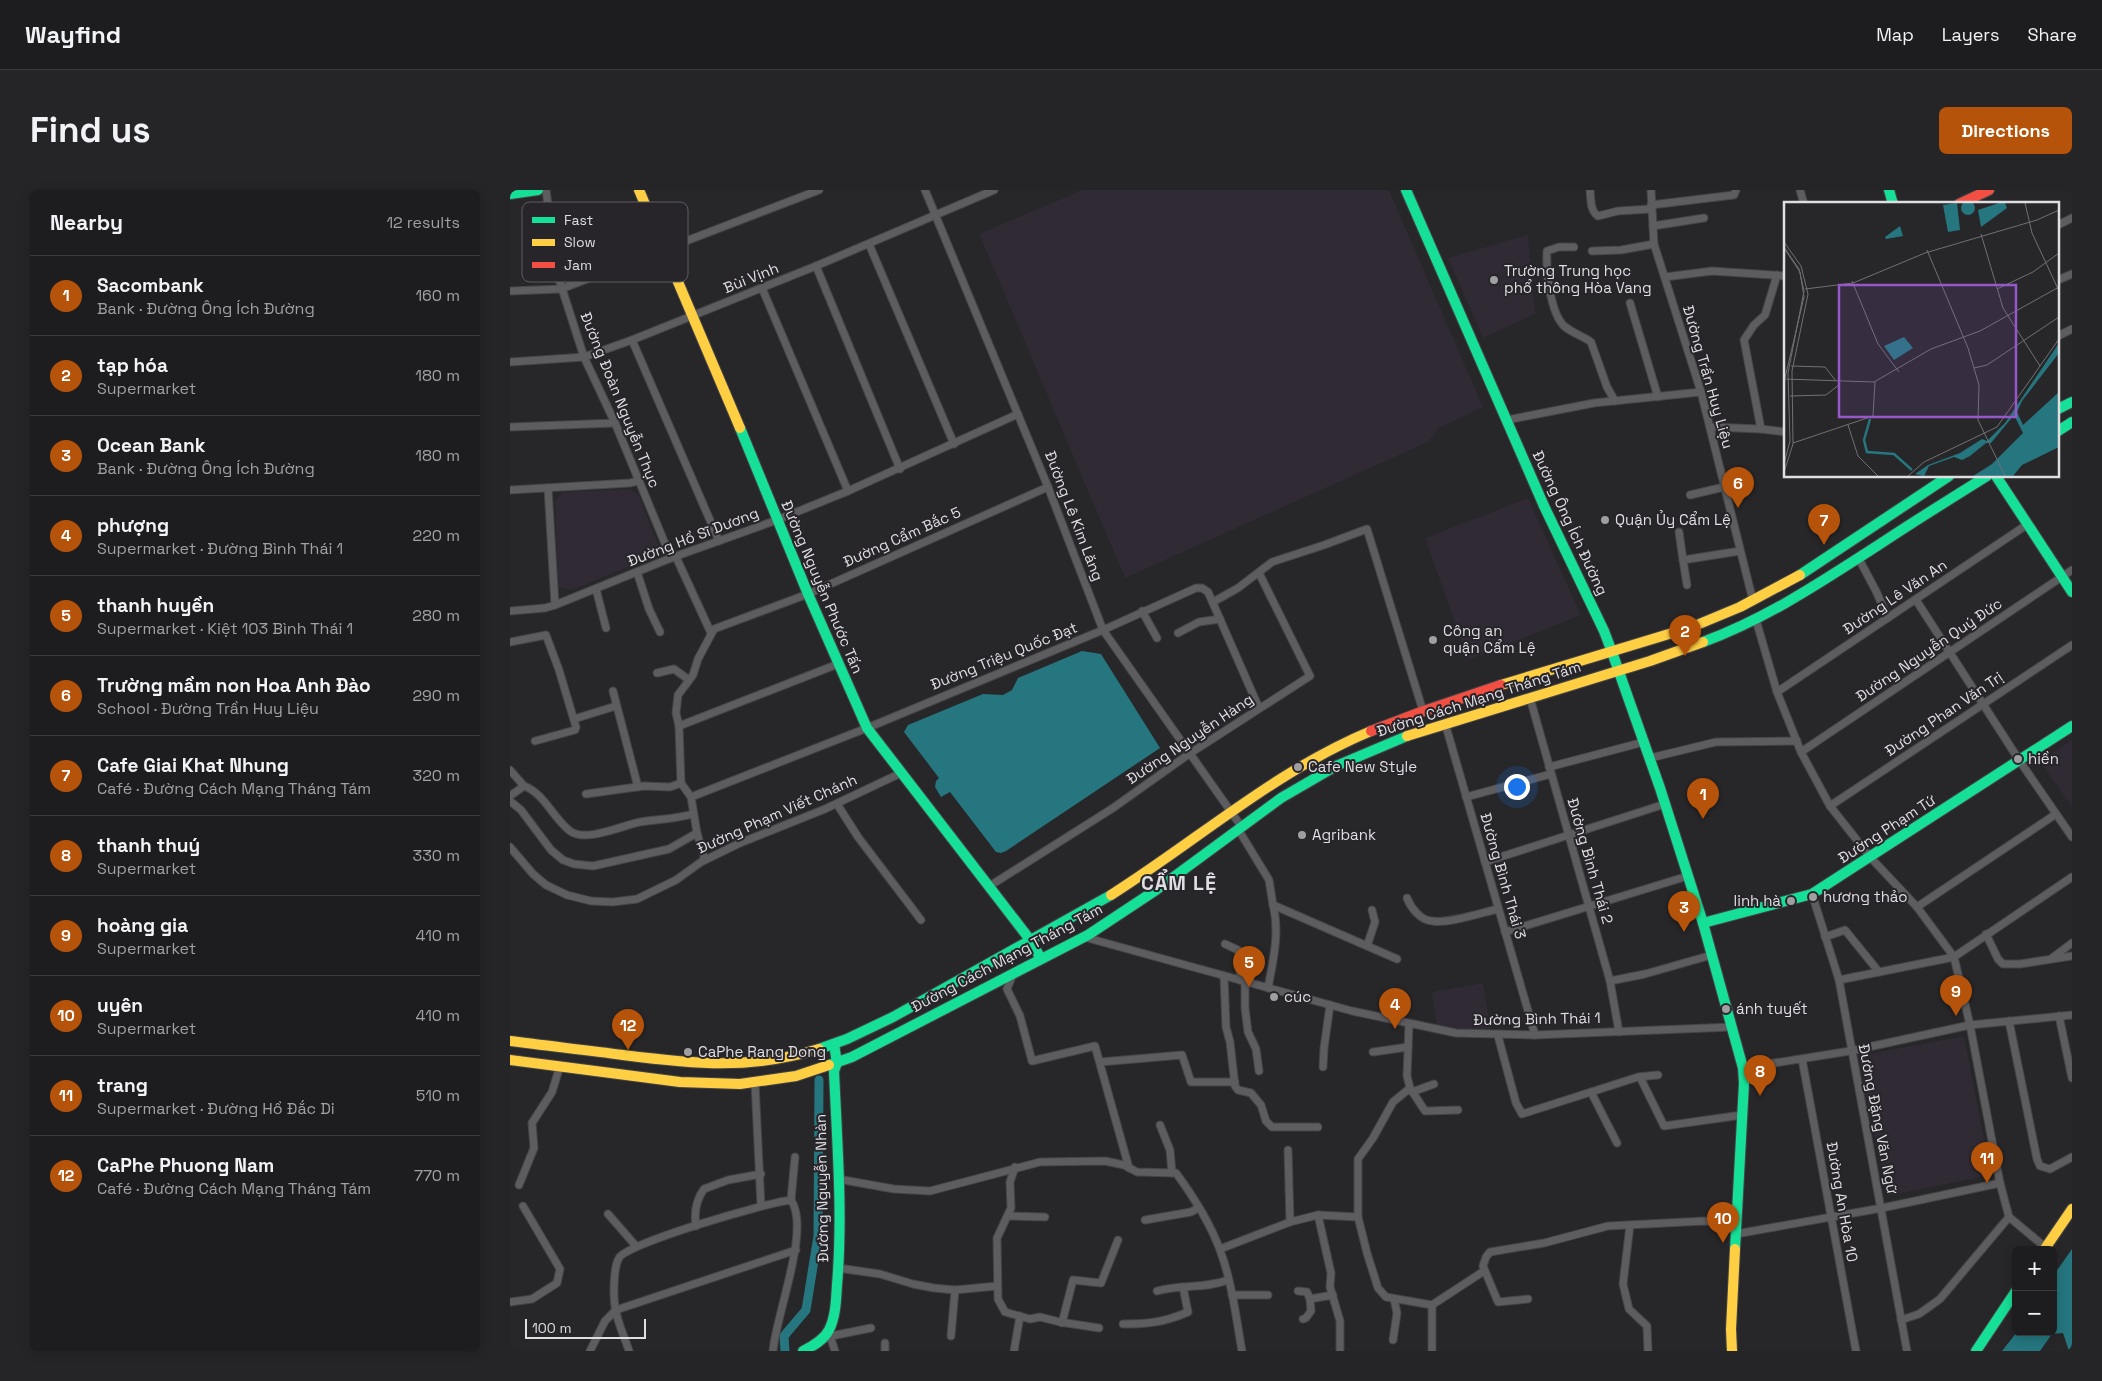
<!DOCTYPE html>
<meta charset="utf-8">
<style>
:root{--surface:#1d1c1f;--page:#252528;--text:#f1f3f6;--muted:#a0a1a4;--line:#3b3a3d;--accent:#b45309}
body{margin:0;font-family:"Space Grotesk",sans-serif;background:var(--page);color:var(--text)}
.controls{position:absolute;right:15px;bottom:15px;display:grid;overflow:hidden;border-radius:8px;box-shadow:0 2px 12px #0003}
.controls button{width:45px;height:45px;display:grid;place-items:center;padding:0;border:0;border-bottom:1px solid var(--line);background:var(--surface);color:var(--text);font:25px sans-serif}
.scale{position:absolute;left:15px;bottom:12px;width:121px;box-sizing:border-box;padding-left:5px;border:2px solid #dfdee1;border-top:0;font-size:14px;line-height:18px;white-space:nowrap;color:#dfdee1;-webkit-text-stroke:4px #27252a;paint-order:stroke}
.you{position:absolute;left:1006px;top:596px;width:18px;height:18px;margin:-12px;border:4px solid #fff;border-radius:50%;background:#1a73e8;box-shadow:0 0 0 8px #1a73e833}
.badge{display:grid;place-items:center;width:32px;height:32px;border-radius:50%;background:var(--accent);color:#fff;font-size:16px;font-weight:700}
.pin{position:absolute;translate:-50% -41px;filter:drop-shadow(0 1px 2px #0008)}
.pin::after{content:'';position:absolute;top:26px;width:18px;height:15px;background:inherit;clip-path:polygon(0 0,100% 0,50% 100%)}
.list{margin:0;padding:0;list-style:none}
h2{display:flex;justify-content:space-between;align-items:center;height:65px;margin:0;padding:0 20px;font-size:21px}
h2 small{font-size:16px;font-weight:400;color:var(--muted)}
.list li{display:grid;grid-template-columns:32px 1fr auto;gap:15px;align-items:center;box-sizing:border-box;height:80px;padding:0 20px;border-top:1px solid var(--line)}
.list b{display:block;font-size:19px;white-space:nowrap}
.list p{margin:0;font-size:16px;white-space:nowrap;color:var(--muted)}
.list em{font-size:16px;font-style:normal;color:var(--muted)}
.map{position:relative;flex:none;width:1562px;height:1161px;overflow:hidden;border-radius:8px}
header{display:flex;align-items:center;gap:30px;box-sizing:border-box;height:70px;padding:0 25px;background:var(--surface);border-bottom:1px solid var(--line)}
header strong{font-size:24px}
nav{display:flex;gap:28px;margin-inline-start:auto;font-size:18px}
.intro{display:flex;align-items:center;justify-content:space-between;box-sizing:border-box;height:120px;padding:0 30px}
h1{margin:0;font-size:35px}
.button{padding:12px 22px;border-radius:8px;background:var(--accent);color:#fff;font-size:18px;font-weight:700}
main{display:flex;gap:30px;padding:0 30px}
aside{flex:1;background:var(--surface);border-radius:8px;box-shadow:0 2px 12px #0003}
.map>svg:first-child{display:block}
</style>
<header>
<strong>Wayfind</strong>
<nav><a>Map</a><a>Layers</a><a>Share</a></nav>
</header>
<div class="intro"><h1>Find us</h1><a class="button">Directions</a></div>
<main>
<aside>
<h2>Nearby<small>12 results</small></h2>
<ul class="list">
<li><span class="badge">1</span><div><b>Sacombank</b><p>Bank · Đường Ông Ích Đường</p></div><em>160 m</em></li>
<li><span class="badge">2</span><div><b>tạp hóa</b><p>Supermarket</p></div><em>180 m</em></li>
<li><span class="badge">3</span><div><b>Ocean Bank</b><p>Bank · Đường Ông Ích Đường</p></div><em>180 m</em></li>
<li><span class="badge">4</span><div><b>phượng</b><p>Supermarket · Đường Bình Thái 1</p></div><em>220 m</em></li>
<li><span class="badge">5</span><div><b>thanh huyền</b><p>Supermarket · Kiệt 103 Bình Thái 1</p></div><em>280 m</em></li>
<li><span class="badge">6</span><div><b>Trường mầm non Hoa Anh Đào</b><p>School · Đường Trần Huy Liệu</p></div><em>290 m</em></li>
<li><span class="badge">7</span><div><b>Cafe Giai Khat Nhung</b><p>Café · Đường Cách Mạng Tháng Tám</p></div><em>320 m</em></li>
<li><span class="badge">8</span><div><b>thanh thuý</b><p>Supermarket</p></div><em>330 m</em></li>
<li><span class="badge">9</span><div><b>hoàng gia</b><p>Supermarket</p></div><em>410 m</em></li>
<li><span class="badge">10</span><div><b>uyên</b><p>Supermarket</p></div><em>410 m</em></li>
<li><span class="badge">11</span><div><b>trang</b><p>Supermarket · Đường Hồ Đắc Di</p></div><em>510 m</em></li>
<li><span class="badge">12</span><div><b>CaPhe Phuong Nam</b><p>Café · Đường Cách Mạng Tháng Tám</p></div><em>770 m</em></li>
</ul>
</aside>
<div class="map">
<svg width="1562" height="1161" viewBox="0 0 1562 1161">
<rect width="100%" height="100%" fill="#272629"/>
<!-- built -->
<g fill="#2f2a33">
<path d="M573 0H879L973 217 929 238 918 252 615 388 469 44Z"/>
<path d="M1018 45 1025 124 973 148 938 68Z"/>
<path d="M120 299 128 304 150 359 147 365 62 400 48 397 45 311 53 302Z"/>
<path d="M1018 308 1071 425 958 470 915 348Z"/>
<path d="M1562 550V618L1530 571Z"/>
<path d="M973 793 981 840 970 843 927 838 922 802Z"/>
<path d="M1454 846 1481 985 1377 1006 1348 866Z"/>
</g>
<!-- water -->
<g fill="#25767f">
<path d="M572 461 591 464 650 558 496 661 491 663 486 662 440 602 431 607 425 597 426 591 429 588 394 542 398 535 473 504 493 505 502 500 508 488Z"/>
<path d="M1562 1059V1161H1559L1553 1143 1542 1144 1530 1161H1492L1507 1142H1543V1086Z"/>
</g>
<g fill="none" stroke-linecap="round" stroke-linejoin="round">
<!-- canal -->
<path stroke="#25767f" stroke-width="9" d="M275 1161 274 1146 296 1120 308 1046 309 890"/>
<defs>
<g id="street">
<path d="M36 0 47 83 74 167 105 233 161 368"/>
<path d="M415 0 538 297 593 440 731 636"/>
<path d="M1080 0C1081 9 1080 21 1088 26L1108 21 1141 19"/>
<path d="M1141 0 1144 54 1191 202 1243 411"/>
<path d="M1290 0 1294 14"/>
<path d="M1141 15 1224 5 1226 0"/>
<path d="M1548 35 1562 28"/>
<path d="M1143 36 1194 28"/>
<path d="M359 54 444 254"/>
<path d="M1064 57H1049L1037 61C1036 81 1040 122 1054 136 1062 143 1073 146 1081 152L1097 197 1105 211"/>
<path d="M1082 61 1111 60 1144 54"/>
<path d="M306 76 390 279"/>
<path d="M1155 87 1202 81 1276 86"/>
<path d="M1548 90 1562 84"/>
<path d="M252 98 338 301"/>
<path d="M0 101 51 99 309 0"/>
<path d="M1120 113 1148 207"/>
<path d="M1548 146 1562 139"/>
<path d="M122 150 209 351"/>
<path d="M0 172 74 167 122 150 306 76 484 0"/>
<path d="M997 230 1084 213 1191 202"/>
<path d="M0 237 105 233"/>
<path d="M1200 237 1251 239 1276 242"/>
<path d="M1251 239 1234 150 1244 135 1255 125 1267 85"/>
<path d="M38 298 45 415"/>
<path d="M0 300 120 293 128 291"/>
<path d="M1180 305 1214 297"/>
<path d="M1169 342 1173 370 1230 361"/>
<path d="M166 367 201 443"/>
<path d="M1349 369 1366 401 1378 428"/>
<path d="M1173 370 1177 395"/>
<path d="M127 382 139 419 150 442"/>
<path d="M86 399 96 438"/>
<path d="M1406 410 1509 570 1562 647"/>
<path d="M703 412 728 398 762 372 814 355 857 339 913 521"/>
<path d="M0 421 35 418 45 415 161 368 267 330 338 301 508 224"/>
<path d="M632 421 647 448"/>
<path d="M1246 430 1267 502 1291 562 1320 616 1361 668 1407 717 1444 767 1460 835 1490 993 1499 1027 1535 1057"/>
<path d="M668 443 689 432 710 429"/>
<path d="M0 452 36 445 49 480 66 537 65 540 25 551"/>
<path d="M147 483 164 479 179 490"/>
<path d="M103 501 128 597"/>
<path d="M1267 502 1518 334"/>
<path d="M1020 508 1100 791 1109 842"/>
<path d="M64 529 106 516"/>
<path d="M935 533 1025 845"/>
<path d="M169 536 328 474"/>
<path d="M1291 562 1562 380"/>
<path d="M1140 568 1206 552 1287 551"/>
<path d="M1039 577 1134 552"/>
<path d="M0 580 14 596 0 606"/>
<path d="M14 596C34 603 43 628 60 641 76 653 113 635 130 632 148 629 166 629 183 624"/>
<path d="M76 604 134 596 160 597 171 593"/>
<path d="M181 607 357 538 593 440 686 398H692L698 402 749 518"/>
<path d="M956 607 1041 584"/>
<path d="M0 611 11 620 41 660 53 670 64 674 83 676 159 659 187 643"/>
<path d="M327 614 348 647 411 730"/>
<path d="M1320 616 1562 455"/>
<path d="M728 639 759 690 763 715 887 769"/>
<path d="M0 657 23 684 36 695 57 705 81 711 103 712 127 709 166 690 191 672 230 653 315 619 391 583"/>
<path d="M195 670 187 643 181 607 171 593 169 536 166 523 168 505 183 485 188 469 204 439 298 404 538 297"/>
<path d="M975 672 1155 614"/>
<path d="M478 697 603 618 679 564 800 486 749 383"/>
<path d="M1302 704 1329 790 1397 1161"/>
<path d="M897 708C901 718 910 730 922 731 938 734 971 723 988 719"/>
<path d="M1407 717 1546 624"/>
<path d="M995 742 1178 686"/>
<path d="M1476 744 1488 769 1493 774H1510L1562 766"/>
<path d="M574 747 842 821 946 843 1025 845 1222 837"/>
<path d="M1315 747 1335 740 1369 782"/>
<path d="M715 754 728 760 730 769V790"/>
<path d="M857 756 865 732 862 720"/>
<path d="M1542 768 1562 753"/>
<path d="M503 784 497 799 510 826 522 871 585 856 619 978"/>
<path d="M714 786 716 837 720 852 725 896 728 900 741 903 751 915 756 931 762 937H808"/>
<path d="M1329 790 1444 767 1562 687"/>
<path d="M1100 791 1135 784 1202 765"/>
<path d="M735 792V818L738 842 746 859 749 881"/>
<path d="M758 798C763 771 770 743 763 715"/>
<path d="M1549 826 1562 888"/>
<path d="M1499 831 1527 969 1530 976 1540 979 1562 967"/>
<path d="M899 834 897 886 900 898 883 912 863 948 848 969V1027L857 1063 868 1098 876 1107 922 1115"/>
<path d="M988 846 1006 913 1012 924 1128 887 1148 885"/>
<path d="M863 862 898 857"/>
<path d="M1292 869 1346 1161"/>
<path d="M590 872 672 865 681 892H725"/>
<path d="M813 877 814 858 820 815"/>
<path d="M1233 878 1340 861 1460 835 1562 825"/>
<path d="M1130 887 1154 936 1232 925"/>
<path d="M245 893 251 1016"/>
<path d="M900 898 915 921 948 920"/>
<path d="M902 902 924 894"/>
<path d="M1081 902 1107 953"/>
<path d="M650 935 660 960 662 983"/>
<path d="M778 960 780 1032"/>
<path d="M505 977 500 992 501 1018 487 1048 488 1109 495 1122 520 1129 530 1127 550 1132 589 1138"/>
<path d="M328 989 384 999 420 1001 530 972 595 971 614 975 627 982 666 983C683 1006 700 1033 710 1060 722 1092 726 1127 732 1161"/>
<path d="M9 995 24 958 22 933 42 902 50 876"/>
<path d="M281 1010 285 967"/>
<path d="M98 1024 126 1056"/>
<path d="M808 1025 821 1083 820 1097 830 1131V1161"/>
<path d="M498 1026 535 1027"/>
<path d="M635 1030 681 1022 688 1018"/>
<path d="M1120 1035 1113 1094 1119 1119 1137 1136 1138 1161"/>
<path d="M186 1036C184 1023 186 1010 194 999L218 990 251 984"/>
<path d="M1226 1044 1372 1018 1490 993"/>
<path d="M710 1059 780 1032 808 1025 848 1027"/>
<path d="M328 1078 370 1084 403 1094 424 1098 445 1100 487 1096"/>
<path d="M647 1101C670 1094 695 1099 718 1090"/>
<path d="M788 1101 797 1102 800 1109 823 1105"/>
<path d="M722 1105H758"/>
<path d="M1018 1109 988 1112 973 1076 976 1067 980 1062 1034 1053 1098 1036 1194 1031 1226 1034"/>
<path d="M0 1112 22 1109 47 1093 50 1079 13 1016"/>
<path d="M922 1115 974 1081"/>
<path d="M922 1115V1161"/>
<path d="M793 1129 796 1128 801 1121 800 1109"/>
<path d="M1391 1130 1409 1124 1430 1109 1499 1027"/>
<path d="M552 1133 563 1090 591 1093 608 1050"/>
<path d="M613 1134C639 1134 655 1132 678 1122L673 1097"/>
<path d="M319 1143 325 1161"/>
<path d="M321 1146 361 1138"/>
<path d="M441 1146 445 1100"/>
<path d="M883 1150 887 1123 884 1109"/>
<path d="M375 1153V1161"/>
<path d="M80 1161 95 1131 106 1120 286 1060"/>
<path d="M119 1161C115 1148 108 1134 106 1121 103 1110 103 1078 109 1068 117 1053 259 1012 281 1010"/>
<path d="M263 1161C266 1124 301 1039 281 1010"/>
<path d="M504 1161 510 1126"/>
</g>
<g id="fast">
<path d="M896 0 1034 316 1094 441 1102 462"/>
<path d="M1379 0 1383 14"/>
<path d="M0 4 28 0"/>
<path d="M1548 219 1562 212"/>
<path d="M230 238 298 404 357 538 521 751 531 769"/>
<path d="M1548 241 1562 232"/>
<path d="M1486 286 1562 402"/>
<path d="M1290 385 1439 286"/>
<path d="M1193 452C1256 429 1311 392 1367 356 1403 332 1440 309 1477 286"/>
<path d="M1102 462 1150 598 1193 733 1233 878 1234 893 1225 1059"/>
<path d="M1193 733 1302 704 1562 536"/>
<path d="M309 859 337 849 383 827 601 705"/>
<path d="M319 875 342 867 578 745 646 700 771 608 826 576 897 546"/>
<path d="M293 1161C303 1156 314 1150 319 1140 326 1126 326 1109 327 1095 333 1024 327 952 324 881L327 873 324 854"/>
<path d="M1466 1161 1506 1101"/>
</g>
<g id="slow">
<path d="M129 0 230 238"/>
<path d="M991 495 1182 437 1230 417 1290 385"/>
<path d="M897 546 1140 471 1193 452"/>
<path d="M601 705C688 650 765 581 861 541"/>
<path d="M0 851C38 856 76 860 113 865 184 874 239 880 309 859"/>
<path d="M0 870 170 892 230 894 286 886 319 875"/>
<path d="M1534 1060 1562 1019"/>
<path d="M1222 1161 1221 1139 1225 1059"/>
</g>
<g id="jam">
<path d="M1449 14 1479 0"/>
<path d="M861 541 911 522 991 495"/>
</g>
</defs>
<!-- street casing -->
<use href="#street" stroke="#454447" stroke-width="9"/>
<!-- fast casing -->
<use href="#fast" stroke="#454447" stroke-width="12"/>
<!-- slow casing -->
<use href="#slow" stroke="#454447" stroke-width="12"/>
<!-- jam casing -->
<use href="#jam" stroke="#454447" stroke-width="12"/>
<!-- street -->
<use href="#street" stroke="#5d5c5f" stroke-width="7"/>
<!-- fast -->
<use href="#fast" stroke="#16e098" stroke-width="10"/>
<!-- slow -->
<use href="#slow" stroke="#ffcf43" stroke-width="10"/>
<!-- jam -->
<use href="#jam" stroke="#f24e42" stroke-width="10"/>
</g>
<!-- markers -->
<g fill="#9f9ea1" stroke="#27252a" stroke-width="2">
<circle cx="984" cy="90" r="5"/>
<circle cx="1095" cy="330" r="5"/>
<circle cx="923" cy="450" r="5"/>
<circle cx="1508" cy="569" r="5"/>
<circle cx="788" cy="577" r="5"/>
<circle cx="792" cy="645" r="5"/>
<circle cx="1303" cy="707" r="5"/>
<circle cx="1281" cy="711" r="5"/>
<circle cx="764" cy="807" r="5"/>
<circle cx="1216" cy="819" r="5"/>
<circle cx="178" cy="862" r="5"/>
</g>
<g text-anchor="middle" stroke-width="4" stroke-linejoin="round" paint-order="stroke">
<!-- poi labels -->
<g font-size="15" fill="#dfdee1" stroke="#27252a" text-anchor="start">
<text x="994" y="86">Trường Trung học<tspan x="994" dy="17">phổ thông Hòa Vang</tspan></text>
<text x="1105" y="335">Quận Ủy Cẩm Lệ</text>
<text x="933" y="446">Công an<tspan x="933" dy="17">quận Cẩm Lệ</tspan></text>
<text x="1518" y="574">hiền</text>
<text x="798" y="582">Cafe New Style</text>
<text x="802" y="650">Agribank</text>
<text x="1313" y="712">hương thảo</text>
<text x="1271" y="716" text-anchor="end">linh hà</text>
<text x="774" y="812">cúc</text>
<text x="1226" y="824">ánh tuyết</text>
<text x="188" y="867">CaPhe Rang Dong</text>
</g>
<!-- street labels -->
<g font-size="15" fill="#dfdee1" stroke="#27252a">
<text transform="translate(241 88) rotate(-22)" y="5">Bùi Vịnh</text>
<text transform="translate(1198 187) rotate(74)" y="5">Đường Trần Huy Liệu</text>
<text transform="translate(110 210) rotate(68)" y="5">Đường Đoàn Nguyễn Thục</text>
<text transform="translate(564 326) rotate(69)" y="5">Đường Lê Kim Lăng</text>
<text transform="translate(1060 333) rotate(65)" y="5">Đường Ông Ích Đường</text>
<text transform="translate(183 347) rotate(-21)" y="5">Đường Hồ Sĩ Dương</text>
<text transform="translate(392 347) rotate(-24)" y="5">Đường Cẩm Bắc 5</text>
<text transform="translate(312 397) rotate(67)" y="5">Đường Nguyễn Phước Tấn</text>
<text transform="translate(1385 407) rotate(-34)" y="5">Đường Lê Văn An</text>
<text transform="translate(1419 460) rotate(-34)" y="5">Đường Nguyễn Quý Đức</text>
<text transform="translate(494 466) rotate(-22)" y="5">Đường Triệu Quốc Đạt</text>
<text transform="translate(969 509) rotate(-18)" y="5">Đường Cách Mạng Tháng Tám</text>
<text transform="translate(1434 524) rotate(-34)" y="5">Đường Phan Văn Trị</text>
<text transform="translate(680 549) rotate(-34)" y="5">Đường Nguyễn Hàng</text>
<text transform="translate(267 624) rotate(-24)" y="5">Đường Phạm Viết Chánh</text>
<text transform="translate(1377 639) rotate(-33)" y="5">Đường Phạm Tứ</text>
<text transform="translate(1080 671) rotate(74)" y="5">Đường Bình Thái 2</text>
<text transform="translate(993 686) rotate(74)" y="5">Đường Bình Thái 3</text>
<text transform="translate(497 768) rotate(-28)" y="5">Đường Cách Mạng Tháng Tám</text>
<text transform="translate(1027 829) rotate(-1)" y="5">Đường Bình Thái 1</text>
<text transform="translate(1368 929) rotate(79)" y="5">Đường Đặng Văn Ngữ</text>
<text transform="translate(312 998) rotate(-91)" y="5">Đường Nguyễn Nhàn</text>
<text transform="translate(1332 1012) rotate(80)" y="5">Đường An Hòa 10</text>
</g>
<!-- district labels -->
<g font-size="20" font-weight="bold" letter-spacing="1" fill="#dfdee1" stroke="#27252a">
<text x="669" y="700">CẨM LỆ</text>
</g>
</g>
<!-- overview -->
<g transform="translate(1274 12)">
<rect width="275" height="275" fill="#272629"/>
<path d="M177 6a7 7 0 1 1 14 0a7 7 0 1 1-14 0ZM173 1 176 28 164 30 159 3ZM215 1H221L223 6 197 25 194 8ZM116 24 119 34 102 37 101 35ZM120 135 129 146 110 158 100 144ZM275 141V151L238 199 233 210 239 223 275 190V245L238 263 229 274H189L208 262 239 231 230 213 207 241H202L186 254 178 258 170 255 145 264 140 274 131 272 144 263 176 251 198 237 203 239 221 221Z" fill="#25767f"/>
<path fill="none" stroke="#25767f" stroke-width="2.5" d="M86 217 80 238 83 250 110 252 128 268"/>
<path fill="none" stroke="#717073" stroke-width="1" d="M241 1 248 31 275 89M197 32 219 106 256 164M0 40 17 64 24 92 8 169 9 242 0 270M0 45 15 67 20 89 4 171 6 239 0 262M0 46 16 70 20 95 1 176M143 48 184 146 195 183 194 218 221 274M68 79 94 142 115 170M21 87 69 81 141 51 253 18 275 8M213 87 249 70 275 51M7 164 41 165 52 179M190 166 203 163 275 115M0 177 90 180 147 147 196 129 275 85M6 194 42 193 56 182M64 223 74 254 94 274M9 241 89 214 91 180M124 274 140 260 213 225 275 137"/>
<path fill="#9458c8" fill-opacity="0.15" stroke="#9458c8" stroke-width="2.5" d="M55 83H232V215H55Z"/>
<rect width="275" height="275" fill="none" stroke="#dfdee1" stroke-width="2.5"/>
</g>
<!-- legend -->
<rect x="12" y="12" width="166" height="80" rx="8" fill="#27252a" stroke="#5e5c61" stroke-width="1"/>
<rect x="22" y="27" width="23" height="6" fill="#16e098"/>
<rect x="22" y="49" width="23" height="7" fill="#ffcf43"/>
<rect x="22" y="72" width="23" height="6" fill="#f24e42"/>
<g font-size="14" fill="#dfdee1">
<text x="54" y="35">Fast</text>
<text x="54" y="57">Slow</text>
<text x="54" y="80">Jam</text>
</g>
</svg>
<div class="controls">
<button>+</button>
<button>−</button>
</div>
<div class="scale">100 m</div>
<div class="you"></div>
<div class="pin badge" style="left:1193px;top:629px">1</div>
<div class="pin badge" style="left:1175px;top:466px">2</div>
<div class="pin badge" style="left:1174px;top:742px">3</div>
<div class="pin badge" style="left:885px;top:839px">4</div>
<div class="pin badge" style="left:739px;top:797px">5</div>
<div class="pin badge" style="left:1228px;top:318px">6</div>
<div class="pin badge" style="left:1314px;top:355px">7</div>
<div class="pin badge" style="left:1250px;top:906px">8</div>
<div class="pin badge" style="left:1446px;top:826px">9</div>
<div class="pin badge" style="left:1213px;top:1053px">10</div>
<div class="pin badge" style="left:1477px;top:993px">11</div>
<div class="pin badge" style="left:118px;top:860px">12</div>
</div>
</main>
